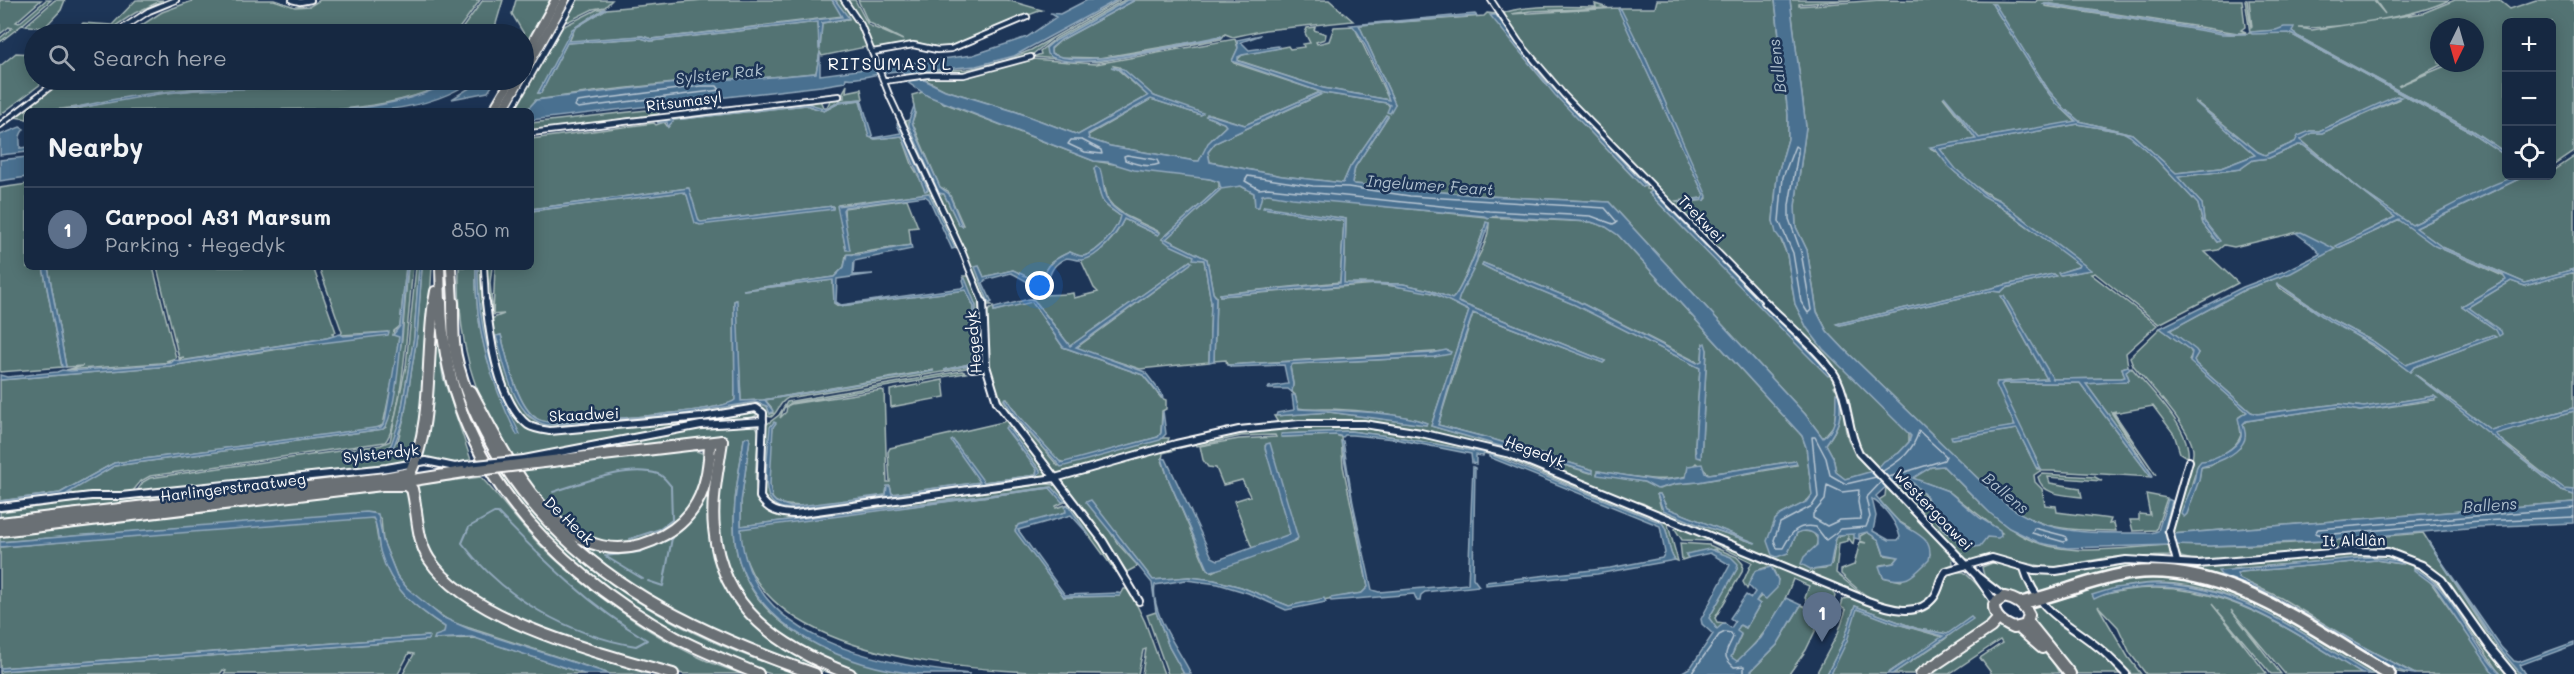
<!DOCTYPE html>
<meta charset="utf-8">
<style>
:root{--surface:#162841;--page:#1f3048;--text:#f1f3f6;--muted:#9ea6b1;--line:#35445a;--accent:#ff9aa2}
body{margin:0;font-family:Mali,sans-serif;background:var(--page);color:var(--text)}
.controls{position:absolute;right:18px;top:18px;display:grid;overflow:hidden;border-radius:9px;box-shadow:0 3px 15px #0003}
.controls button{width:54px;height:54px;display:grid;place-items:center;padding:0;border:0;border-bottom:2px solid var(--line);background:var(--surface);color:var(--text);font:30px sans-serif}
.compass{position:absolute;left:2430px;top:18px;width:54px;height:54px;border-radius:50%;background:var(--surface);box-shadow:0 3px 15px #0003;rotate:185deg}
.you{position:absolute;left:1040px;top:286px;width:21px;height:21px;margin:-15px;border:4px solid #fff;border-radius:50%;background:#1a73e8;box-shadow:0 0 0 9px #1a73e833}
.badge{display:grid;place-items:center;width:39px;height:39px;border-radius:50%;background:var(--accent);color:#fff;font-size:20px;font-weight:700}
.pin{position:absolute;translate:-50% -50px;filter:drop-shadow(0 2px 3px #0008)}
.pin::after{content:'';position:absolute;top:32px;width:21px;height:18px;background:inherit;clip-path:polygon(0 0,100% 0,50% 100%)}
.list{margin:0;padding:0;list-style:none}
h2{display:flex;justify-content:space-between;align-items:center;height:78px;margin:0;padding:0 24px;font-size:26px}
h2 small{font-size:20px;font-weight:400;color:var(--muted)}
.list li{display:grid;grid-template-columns:39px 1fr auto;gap:18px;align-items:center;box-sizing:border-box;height:84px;padding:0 24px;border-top:2px solid var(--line)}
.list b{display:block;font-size:22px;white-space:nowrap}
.list p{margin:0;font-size:20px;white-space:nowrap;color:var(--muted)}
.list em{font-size:20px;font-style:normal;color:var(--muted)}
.icon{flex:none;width:33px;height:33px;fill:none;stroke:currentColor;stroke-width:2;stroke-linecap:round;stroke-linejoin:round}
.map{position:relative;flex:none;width:2574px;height:674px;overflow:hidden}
.search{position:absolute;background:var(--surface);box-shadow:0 3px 15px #0003;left:24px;top:24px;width:510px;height:66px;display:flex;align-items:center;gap:15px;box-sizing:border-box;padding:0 21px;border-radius:33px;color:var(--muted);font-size:22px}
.panel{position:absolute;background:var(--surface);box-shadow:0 3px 15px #0003;left:24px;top:108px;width:510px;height:162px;border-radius:9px}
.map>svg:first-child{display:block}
</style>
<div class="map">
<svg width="2574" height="674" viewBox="0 0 2574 674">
<rect width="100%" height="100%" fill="#1d3557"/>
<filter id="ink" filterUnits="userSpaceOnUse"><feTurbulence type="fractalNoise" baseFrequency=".0167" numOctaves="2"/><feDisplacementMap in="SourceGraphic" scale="12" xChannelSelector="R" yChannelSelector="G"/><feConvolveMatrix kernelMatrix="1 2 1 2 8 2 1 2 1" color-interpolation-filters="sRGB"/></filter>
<g filter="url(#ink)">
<!-- green -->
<g fill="#527373" stroke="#a8b9b9" stroke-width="1.5" fill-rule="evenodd">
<path d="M0 0H41L16 22 19 23 46 0H51L23 24 25 26 55 0H65L61 10 44 28 22 25 0 42V38L12 28 9 27 0 34Z"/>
<path d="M136 0H163L135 13 103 34H72L83 23 112 25Z"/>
<path d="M195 0H274L295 7 310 6 320 0H480L455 34H128L162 12Z"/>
<path d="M483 0H503L493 34H458Z"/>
<path d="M516 0H553L524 52V34L512 14Z"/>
<path d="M576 0H612L605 7 593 9 567 22 565 21Z"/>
<path d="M703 0H832L843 16 652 39 642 36 569 42 575 28 538 93H541L567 43 641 38 651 41 818 22 820 49 822 23 849 19 835 0H841L852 13 869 50 867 51 865 47 822 56 820 52 816 73 760 78 701 80 601 91 536 100 526 111H513L562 27 598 9H604L578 26 606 9Z"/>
<path d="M846 0H855L868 25 903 40 868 22 858 0H1007L1042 10 1026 16 1022 15 1014 20 953 47 936 48 916 42 877 50 872 47 859 18Z"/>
<path d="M1120 0 1054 37 1028 58 964 74 919 75 918 72 923 71 968 69 1006 60 1031 50Z"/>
<path d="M1124 0H1128L1053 42 1046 48 1053 58 1090 61 1222 37 1099 58 1060 57 1051 53V49L1061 40 1135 0H1329L1353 21 1265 30 1233 37 1225 34 1221 39 1098 62 1033 57 1041 54 1040 51 1056 38Z"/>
<path d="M1657 0H1775L1788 115V139L1777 177 1773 221 1787 255 1795 304 1807 328 1823 349 1909 433V442L1899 453 1876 470C1864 457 1855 444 1850 426 1843 399 1853 395 1833 369L1577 108 1528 51 1502 14C1520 4 1573 7 1596 7L1595 4 1608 8 1530 11 1511 14 1618 8 1704 195 1702 198 1676 201 1679 203 1705 200 1707 198 1646 59 1619 8H1655Z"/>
<path d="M1790 0H1851L1799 4V6L1880 0 2036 2 2037 0H2242L2245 27 2241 30 2246 32 2238 33 2045 3V6L2230 34 2250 33 2245 0H2247L2251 28 2252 27 2249 0H2373L2385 14 2375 0H2449C2416 17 2336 28 2299 28L2312 30 2423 13 2455 0H2499L2510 9 2536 0H2574V152L2552 167V22H2506V153L2471 130 2299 37 2292 32 2293 29 2251 32 2289 33 2469 131 2506 156V176H2518L2412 225 2362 191 2300 139 2312 133H2322L2399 99 2398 96 2319 131H2310L2295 142 2265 155 2258 152 2195 101 2255 155 2221 168 2176 173 2132 134 2079 121 2064 108 2049 91 1994 4H1992L2044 87 2056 103 2076 122 1979 138 1943 97 1976 139 1930 148C1940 151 1948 166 1956 173 1995 206 2039 232 2079 265L2078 267 2059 273 2061 275 2090 270 1999 200C1980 191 1948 169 1940 149L2078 124 2123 132 2130 135 2156 159 2198 204 2203 224 2217 242 2219 241 2204 221 2202 204 2177 177 2240 169 2253 160 2269 158 2298 145H2303L2395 217 2336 247 2338 248 2400 220 2436 246 2505 277 2506 280 2462 306 2502 334 2468 307 2511 281 2525 286 2574 272V408L2491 430 2415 374 2562 491 2574 495V502L2172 534C2177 508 2191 479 2193 453 2195 431 2147 383 2133 365L2130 357 2160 328 2190 350 2192 354 2189 360 2247 412 2239 417 2241 435C2236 451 2212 460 2198 465L2192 483V496L2199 480 2201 467 2210 466 2241 447 2243 424 2246 421 2339 407 2360 411 2435 400 2434 396 2364 407 2339 404 2257 414 2251 412 2196 364 2194 360 2198 353 2170 330 2246 289 2271 280 2332 248 2298 232 2234 247 2224 245 2218 250 2205 252 2238 283 2159 324 2095 273 2091 274 2157 325 2126 353 2128 366 2122 368 2125 377 2121 378 2053 379 2001 297 2047 379 1997 382 2015 426 1953 439 2017 429 2037 469H2041L2000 386 2003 383H2080L2151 477 2052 471H2040L2034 475 2035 482 2042 489 2045 505 2056 506 2057 512 2111 519 2109 524 2114 523 2116 531C2062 530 2033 530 1992 492L1844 349 1827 331 1817 311 1807 250 1796 227 1795 206 1806 127ZM2439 27H2475V63H2452L2398 86 2445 63H2439ZM2053 274 2055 276 2005 288 2001 292 1991 291 1840 325 1837 324ZM2277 283 2330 319 2374 342 2406 365 2492 335 2495 337 2414 367 2410 372C2369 340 2323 318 2280 288Z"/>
<path d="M1487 13 1497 14 1552 84 1647 183 1646 189 1655 191 1828 368 1837 384 1834 386 1835 388 1841 392C1844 403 1843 414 1845 426 1847 446 1859 458 1872 472L1845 479 1836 472 1833 457 1826 444C1839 428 1844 412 1838 392L1834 425 1823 438 1805 414 1609 202 1486 196 1354 184 1352 183 1355 167 1388 116 1386 115 1350 167 1343 183 1282 176 1210 162 1208 152 1215 143 1320 95 1318 93 1245 125 1210 114 1206 116 1224 123 1226 126 1212 139 1199 161H1195L1110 146 1089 139 1088 135 1151 99 1201 115 1154 96 1119 67 1114 66 1148 96 1078 135 1017 112 945 90 920 77 966 76 1032 59 1096 64 1235 39 1238 48 1232 61 1234 63 1324 93 1387 103 1390 107 1395 104 1359 25 1484 16ZM1492 14 1496 15 1544 79 1646 186 1643 187C1590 132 1536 77 1492 14ZM1652 191 1831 374 1830 376 1649 193Z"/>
<path d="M1354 26 1389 100 1323 88 1237 60 1242 55 1288 46 1290 49 1304 47 1303 44 1310 43 1305 33 1307 28 1315 27 1314 30 1326 34 1325 39 1316 42 1317 44 1329 41 1334 27Z"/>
<path d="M16 53 34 54V80H46L0 115V66Z"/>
<path d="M64 80H387C324 93 258 83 195 89 138 93 83 111 27 111V119L15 117Z"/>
<path d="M393 80H454C419 98 383 105 343 109L68 111C122 98 177 89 233 88 286 87 342 93 393 80Z"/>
<path d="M847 85 846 92 861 89 863 99 840 101 827 109H821L808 103 657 120V118L820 100 823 107H827L831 99 844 98V94H842Z"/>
<path d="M923 92 944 103 1094 161 1210 179 1219 182V187L1241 186 1254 193 1255 207H1258L1262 195 1268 194 1486 217 1591 222 1606 227 1618 235 1802 436 1806 447 1812 495C1804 508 1785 509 1775 520L1780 555 1788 553 1797 533 1802 531 1813 532 1818 540 1815 549 1807 554 1812 570 1825 569 1832 564 1836 538 1843 534H1855L1853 544 1848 537V541L1839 543 1836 573 1865 597 1650 509C1647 504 1640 501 1634 502L1503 450 1475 442 1404 427 1364 422 1277 421 1274 416 1329 412 1426 425V423C1404 414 1356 410 1331 409 1320 409 1308 410 1298 408L1295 395 1292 392 1293 384 1290 366 1293 364 1434 357 1449 351 1227 365 1226 360 1214 361 1216 296 1213 293 1207 259 1166 239 1220 190 1218 189 1162 239 1194 256 1195 259 1204 260 1211 302 1209 362 1140 369 1076 348 1190 264V261L1070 346 1037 303 1031 299C1041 292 1060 296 1073 293L1074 298 1098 292 1094 288 1081 260C1100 255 1116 237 1124 219L1158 235 1160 232 1126 216 1113 206 1108 200 1105 188 1094 169C1098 181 1098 198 1108 207 1111 210 1116 212 1120 216 1118 229 1098 253 1084 256 1079 257 1075 254 1070 252 1063 255 1053 260 1048 266 1043 272 1046 278 1038 282L1013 270 984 277 979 266V278L989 303 992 305H988L907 125 906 121 909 120 939 193 944 194 959 225H963L948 191 940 187 912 122 915 114 912 95ZM1264 208 1346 219 1344 283 1403 284 1430 290 1452 299C1461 293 1482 236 1486 223H1489C1489 251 1462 276 1458 302L1605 361 1603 363 1473 313 1438 425 1492 439 1593 470 1591 473 1431 426 1469 311 1438 295 1424 290 1377 284 1220 296V294L1340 282 1344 221ZM1483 263 1575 300 1699 363 1702 361 1703 344 1707 350 1701 458 1695 452V445L1700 368 1576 305 1494 271 1482 265ZM1795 461 1797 465 1698 482 1676 484 1659 489 1644 482 1597 474 1598 471C1623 475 1662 484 1686 476V473L1696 463 1709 474ZM1657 494H1660L1667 508 1755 543 1697 524 1661 508Z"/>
<path d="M860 100 869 137 875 139 902 136 913 167 927 190 898 123 903 126 924 176 958 249 954 248 929 193 838 205 846 250 844 208 907 199 918 227 909 228 911 245 846 255 844 267 834 277 743 290 833 280 834 303 838 306 966 290 974 307 972 360 969 364 944 370 973 363 976 306 963 276H970L981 305V358L978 364 966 368 788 398C778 403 779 412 771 417L767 416 764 408 755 405 718 412 547 427C541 426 535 425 530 422 508 407 494 344 491 319L504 314 489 315 486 267H492L490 283 493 315 495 267H531V211L683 192 687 195 697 224 833 208V206L701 222H699L688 188 531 209V139L654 123 656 125 664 122 668 127 673 120 806 105 824 111 839 103ZM736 300 741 401 763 400 934 370 765 400 771 407 773 413 770 414 767 406 755 402C714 407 554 441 527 415L506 371 497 336 501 335C507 357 516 405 536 418 543 423 552 422 560 423 588 420 720 413 735 400L734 301Z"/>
<path d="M647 110 658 111 659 114 531 131V123Z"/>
<path d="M2574 157V269L2525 283 2442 247 2416 228 2525 176 2542 178 2552 176V172Z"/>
<path d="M27 184V267H43L62 367 0 372V188Z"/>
<path d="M48 267H153L176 358 166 361 174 362 66 370 83 366 66 367Z"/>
<path d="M157 267H313L336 332 332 333 334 336 327 338 180 361 179 360 184 357 179 358Z"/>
<path d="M319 267H406L400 326 394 331 393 335 399 336 395 368 383 425 377 428 114 463 60 493 0 501V380L170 366 388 332 341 335 342 332Z"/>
<path d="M408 267H413C409 299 403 423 385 442L150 476 141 481 132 492 0 505V503L71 495 66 493 114 466 383 429 386 427 402 339Z"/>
<path d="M416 267H419L414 337 400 419 395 440 377 459 398 440 404 418 417 336 422 267H432L424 396 414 460 387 466 352 468 136 492 143 482 150 478 381 445 390 441 406 366Z"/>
<path d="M459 267H476C475 319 484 359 506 406 486 362 477 315 478 267H481C479 303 493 398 520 423 528 430 539 431 550 433L672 423 753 410 757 415 750 419 509 459C473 390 457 345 459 267Z"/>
<path d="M1026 302H1032L1063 347 1143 375 1161 398 1166 400V409L1162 411 1161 433 1158 437 1065 463 1059 461 1019 417 1007 398 1004 400 1014 415 1058 466 1163 438H1169L1167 444 1059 474 1054 473 1011 418 994 386 988 365 986 319 988 311 993 307 994 311Z"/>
<path d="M434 313 443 377 472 463C452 465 438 458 420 460Z"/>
<path d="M2131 367C2149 389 2192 429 2188 458L2180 453 2174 434 2153 406 2114 413 2156 475 2112 412 2116 411 2111 412 2153 476 2086 384 2129 379 2126 371Z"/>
<path d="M962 371 966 373 791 403 784 408 780 418 786 412 787 406 791 404 882 390 884 391 887 482H890L888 452 890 448 1003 422 1006 420 1046 472 1045 477 796 512C785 512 772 510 766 501 758 490 765 440 766 425L779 415 787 402ZM771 426H773C771 441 766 488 773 499 784 515 866 498 886 495L887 487 890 486 892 494 1036 475 1037 470 1007 427 1039 469 1038 476 800 508H781L774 504 767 484Z"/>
<path d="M943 380 945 397 891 407 890 390Z"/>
<path d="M2574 411V490H2564L2495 435 2496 433Z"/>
<path d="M755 424 759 432C757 468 742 519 795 517L1030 486 1037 483 1057 485 1069 500 1056 506V508L1072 503 1119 571 1116 572 1068 506V511L1064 513 1016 527 1064 597 1120 596 1124 589H1129L1145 622 1164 674H1142L1146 649 1143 650 1138 674C1028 674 811 674 753 575 747 563 736 540 742 528L1050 488 1064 501 1052 487 741 526V502L750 438 744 439C739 474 730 512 736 548 751 632 846 663 919 674H862L821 661 807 655 754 615 728 575 717 531 719 482 726 437 549 459 691 430Z"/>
<path d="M1290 427H1364L1395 430 1472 446 1512 458 1667 521 1678 561 1675 560C1666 550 1671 533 1662 523L1512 461 1484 453 1403 438 1350 431 1282 434V437L1336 435 1341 437 1343 466 1368 587 1362 593 1289 606 1241 587 1214 580 1189 577 1153 580 1091 501 1118 544 1138 566 1127 572 1106 540 1062 482 1061 480 1069 477 1174 448 1175 450 1163 453 1162 460 1168 478 1207 569 1212 572 1228 564 1297 540 1265 445 1290 533 1287 536 1252 548 1234 501 1250 496 1242 480 1223 485 1216 468 1208 467 1203 460 1200 446 1239 439 1276 437 1275 435 1241 436 1197 446 1196 444 1180 448V446L1238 433Z"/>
<path d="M693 450 705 454 708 468 687 514 647 541 605 545 576 532 550 508 518 471Z"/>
<path d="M411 465 398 473 0 520V512L88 500 0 510V508Z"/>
<path d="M717 466V560L764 632 796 654 842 674C825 674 805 666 789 660 705 632 636 593 569 536L597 548 669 535 710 480 713 467Z"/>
<path d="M1943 466C1967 490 1990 516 2019 534 2061 560 2123 547 2170 545V556L2105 558 2052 568 1989 556 1972 560 1961 558 1892 484 1902 486 1913 482 1929 501 1932 515 1944 531 1962 543 1975 547 1987 537 2002 533 1948 491 1914 479 1913 477 1931 467Z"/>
<path d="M502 474C521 494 535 518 555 537 623 603 709 646 799 674 790 674 780 674 771 674 751 669 730 658 712 649 625 610 553 551 497 475Z"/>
<path d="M2042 474 2095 477 2102 481 2048 477 2050 483 2080 488 2082 497C2067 495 2042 496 2038 477Z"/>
<path d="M481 477C502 500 521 527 544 549 595 598 674 654 743 674H683L571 639 483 603 441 572 422 537 416 485Z"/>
<path d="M1886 487 1952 554 1953 564C1936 570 1941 580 1933 593 1921 610 1890 611 1873 600 1862 593 1850 583 1841 574V570L1854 565 1860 542 1866 543 1860 541V536L1867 532 1879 540 1884 555 1899 557 1894 563 1880 565 1883 577 1901 581 1930 554 1910 528 1898 521 1879 500 1885 496Z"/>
<path d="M398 488 408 490 428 561 478 607 665 674H610L451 622 426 605 407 588 397 576 383 541 381 519 374 513 0 542V534Z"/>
<path d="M2146 494 2167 498 2156 530 2133 531 2130 520H2139V514L2150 515Z"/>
<path d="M364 517 375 519C380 574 400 598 445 627L444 633 435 639 476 638 584 674H403L414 654 409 653 398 674H224L226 671 223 670 220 674H0V671L427 640 428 636 0 668V547Z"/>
<path d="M1679 526 1832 590 1835 596 1831 609 1823 611 1809 604 1805 598 1809 586 1793 579C1781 614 1763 637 1737 662L1731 657 1741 635 1736 631 1740 625 1746 628 1760 604 1756 601 1778 580 1773 569 1767 567 1755 571 1747 589 1743 582 1752 562 1709 541 1682 540 1675 529Z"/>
<path d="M2423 533 2486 631 2521 674H2515L2492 647 2447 582 2423 564 2395 551 2353 548 2196 561 2181 557 2175 545C2258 548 2341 540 2423 533Z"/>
<path d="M1680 543 1709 545 1737 557 1743 564 1742 572 1715 618 1717 622 1724 623 1717 630 1709 618 1737 569 1715 549 1686 555 1688 558 1682 560Z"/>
<path d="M2368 553C2447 558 2462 623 2509 674H2501L2497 670 2442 589 2428 576 2429 580 2496 674H2415L2356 643 2281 598 2240 579 2237 574 2240 572 2376 560 2400 564 2401 561 2369 557 2233 569 2221 575C2288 601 2344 643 2408 674L2393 671 2268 598 2133 568 2099 574 2041 596 2029 576 2033 572 2054 574 2096 566 2132 562Z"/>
<path d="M1995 562 2021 570 2036 597C2015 598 1985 592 1982 567Z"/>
<path d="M1955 572H1964C1978 585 2000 604 1989 624L1916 674H1892L1945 639 1971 617 1948 634 1918 629 1855 606 1844 640 1827 674H1816L1838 633 1846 610 1841 607 1843 599C1865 592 1912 638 1939 597 1943 591 1944 583 1948 576Z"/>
<path d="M2122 578H2183L2250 597 2384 674H2370C2290 627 2193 551 2096 597 2199 565 2278 622 2362 674H2285L2231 610 2281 674H2271L2212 604 2267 674H2146L2130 653 2118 627 2098 606 2128 657 2141 674H2129L2118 663 2062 621 2044 600Z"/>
<path d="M2040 602 2059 625 2099 651 2122 674H2077L2040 634 2028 606Z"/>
<path d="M1801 605 1822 614 1827 622 1821 619 1806 650 1789 674H1748L1777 645Z"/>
<path d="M1857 608 1894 623 1943 637 1887 674H1831Z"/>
<path d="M1156 612 1169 647 1184 674H1168L1147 615Z"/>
<path d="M2000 625C2022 634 2049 651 2059 673L1992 674 1980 658 2002 643 2000 640 1949 674H1927Z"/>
</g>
<!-- water -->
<g fill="#4a7090" stroke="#92a9bc" stroke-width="1.5" fill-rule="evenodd">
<path d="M832 0H835L849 18 822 23 820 49H819L818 22 651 41 641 38 567 43 541 93H538L572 29 604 9H606L575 28 568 41 642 36 652 39 842 17Z"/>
<path d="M1087 0H1117L1014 56 976 66 923 71 918 72 920 78 945 90 1017 112 1078 135 1148 96 1120 70 1111 67 1123 69 1154 96 1203 113 1201 115 1151 99 1088 134 1089 139 1110 146 1195 161H1199L1208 143 1226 126 1224 123 1206 116 1207 114 1245 125 1318 93 1321 94 1215 143 1208 152 1210 162 1282 176 1343 183 1350 167 1386 115 1388 116 1355 167 1352 182 1354 184 1486 196 1609 202 1805 414 1823 438C1839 427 1835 409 1836 393L1839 394C1842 416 1840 425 1826 444L1833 457 1836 472 1845 479 1876 470 1884 461 1899 453 1909 442 1911 436 1823 349 1807 328 1795 304 1787 255 1782 241 1776 233 1773 221 1777 177 1788 139V115L1775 0H1790L1806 127 1795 206 1796 227 1807 250 1817 312 1827 331 1844 349 1992 492C2043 539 2086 532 2151 533L2158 531 2168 499 2172 501 2164 531 2166 534H2172L2574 502V523L2479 527 2322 541 2210 546 2170 545 2067 548 2040 543 2009 528 1991 514 1943 466 1931 467 1913 478 1948 491 1980 518 2000 530 2001 536 1998 538 1987 537 1980 546 1975 547 1952 537 1933 515 1927 497 1909 479 1889 484 1876 496C1883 505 1891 514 1899 522 1913 533 1935 537 1929 560 1912 577 1908 584 1883 577L1879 566 1894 563 1899 557 1884 554 1879 540 1867 532 1859 534V539L1854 538V534L1838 535 1835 541 1830 567 1812 570 1801 564 1804 557 1817 545V536C1811 531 1805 529 1797 533L1788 553 1777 557 1772 555 1767 541 1775 520 1780 515 1808 501 1812 495 1806 447 1802 436 1618 235 1606 227 1591 222 1493 216 1488 218 1484 216 1292 198 1268 194 1262 195 1259 207H1255L1254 193 1241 186 1221 189 1219 182 1210 179 1134 170 1108 162 1094 161 928 96 907 82 902 71C883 70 861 81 846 78L845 82 821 86 531 120V111H526L536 100 701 80 760 78 816 73 820 52V75L973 55 1027 37 1056 17 1050 13 1060 14ZM1872 499C1885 507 1897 523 1900 537L1898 540H1889L1873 531 1876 516Z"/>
<path d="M1128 0H1135L1061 40 1051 48V53C1080 71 1185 42 1221 36L1222 37C1187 42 1073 76 1047 54L1046 48 1053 42Z"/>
<path d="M2045 3 2221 32 2248 34H2222L2042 4Z"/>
<path d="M1992 4H1995L2049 91 2064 108 2079 121 2132 134 2176 173 2221 168 2255 155 2194 101 2258 152 2265 155 2295 142 2298 136 2310 131H2319L2396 96 2401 97 2322 133H2312L2300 140 2362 191 2412 225C2438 214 2501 175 2525 176L2416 228 2442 247 2525 283 2574 269V272L2525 286 2511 281 2468 307 2501 331 2502 334 2499 336 2496 330 2462 306 2506 280 2503 275 2435 246 2399 220 2338 248 2336 246 2395 217 2303 145H2298L2269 158 2253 160 2240 169 2178 177 2202 204 2204 221 2220 241 2217 242 2203 224 2198 204 2156 159 2130 136 2123 132 2078 124 1940 149 1956 169 1986 195 1999 200 2091 270 2060 275 2058 273 2078 267 2079 265 1998 204 1983 196 1949 167 1936 150 1930 147 1976 139 1944 96 1979 138 2076 121 2056 103 2044 87Z"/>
<path d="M1618 9H1621L1646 59 1707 196 1705 200 1677 202 1702 198 1704 195Z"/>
<path d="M1475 14 1477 16 1359 25 1395 104 1390 113 1387 112 1390 105 1387 103 1324 93 1232 61 1238 48 1237 40 1261 35 1241 42 1249 50 1278 46 1280 48 1242 55 1238 57V61L1323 88 1389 100C1385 87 1360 29 1351 25Z"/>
<path d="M1490 15H1496L1544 79 1646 186 1643 187 1555 95Z"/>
<path d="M2284 27H2294L2292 32 2299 37 2471 130 2506 153V156L2469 131 2289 33 2252 34 2250 32 2276 30Z"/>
<path d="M387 80H393L354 86 196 90 158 94 62 111C123 95 186 87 249 86 294 86 343 91 387 80Z"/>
<path d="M454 80H473C418 121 329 111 264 111 281 110 299 111 315 111 363 110 412 103 454 80Z"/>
<path d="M482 80H496L488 92 452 99Z"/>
<path d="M861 99 873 138 901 133 897 124 899 123 928 190 925 191 902 136 875 139 869 137 860 100 839 103 824 111 806 105 674 120 668 127 667 122 658 123 657 120 806 103 827 109 840 101Z"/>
<path d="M914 106 915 111 912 122 917 136 940 187 949 194 962 226 959 225 944 194 939 193 909 126V120Z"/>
<path d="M20 127 24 129C17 138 21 140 20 148L27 147V152L0 155V135Z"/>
<path d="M27 157V177L0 181V160Z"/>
<path d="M1096 166 1100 169C1103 178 1103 188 1106 197 1112 214 1145 226 1160 233L1158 235 1124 219C1117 233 1099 258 1082 260 1070 261 1070 253 1057 264 1049 270 1051 282 1040 284 1031 287 1020 276 1011 273L985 280 983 283 992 302 989 303 975 267 979 266 984 277 1013 270 1038 282C1046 278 1043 272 1048 266 1053 260 1063 255 1070 252 1075 254 1079 257 1084 256 1098 253 1118 229 1120 216 1115 211 1108 208 1104 203 1098 196 1098 179 1094 169Z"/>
<path d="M689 188 699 221 701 222 833 206V209L700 225 695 223 687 195 683 192 531 211V209Z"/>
<path d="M1218 189 1220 190 1166 239 1207 259 1213 293 1216 297 1214 361 1209 362 1211 302 1204 260 1193 259 1194 256 1170 245 1162 239Z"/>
<path d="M1652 191 1831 374V375L1828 376 1805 353 1649 193Z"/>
<path d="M929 193 955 248 952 249 929 199 925 196 845 207 843 210 850 250H846L837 206Z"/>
<path d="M1264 206 1346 219 1344 283 1403 284 1430 290 1452 299C1461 293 1483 236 1486 222L1489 223 1477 257C1479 266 1460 289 1458 302L1605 361 1603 363 1473 313 1456 362 1438 425 1492 439 1593 470V473L1431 426 1469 311 1433 293 1389 285 1365 284 1220 296V294L1340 283 1344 221 1263 208Z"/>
<path d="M2301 232 2335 249 2291 273 2246 289 2170 330 2196 350 2198 353 2194 360 2196 364 2251 412 2257 414 2339 404 2364 407 2434 396 2437 398 2360 411 2339 407 2246 421 2243 424C2245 431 2247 437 2243 443 2236 456 2214 464 2201 467L2199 480 2187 514 2184 517 2181 514C2184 502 2191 491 2194 480 2197 471 2194 468 2201 461 2212 461 2238 448 2241 437 2242 431 2239 424 2238 418L2247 412 2190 362 2192 352 2190 350 2160 328 2243 287 2285 271 2320 254 2312 245 2296 233Z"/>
<path d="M911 245 912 249 854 261 853 275 873 274 837 279 836 302 841 305 961 288 965 286 963 280 965 278 976 306 974 360 970 365 944 370 969 364 972 360 974 307 966 290 841 306 834 303 833 280 743 290 834 277 844 267 847 254 857 255Z"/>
<path d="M1190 261 1192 262 1190 264 1076 347 1145 372 1162 394 1163 399 1143 375 1063 347 1032 302 994 311V308L1029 299 1034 300 1070 346Z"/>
<path d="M1483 263 1575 300 1697 363 1702 361 1703 344 1705 343 1707 350 1701 458 1696 457 1695 445 1700 368 1575 305 1494 271 1482 265Z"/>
<path d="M43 267H48L66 367H62Z"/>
<path d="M406 267H408C403 296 400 414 383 429L114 466 68 493H72L71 495 0 503V501L60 493 114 463 381 427 385 422 399 337 393 335 400 326Z"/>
<path d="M419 267H422L417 336 404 418 394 446 377 459 374 457 391 445 400 419 414 337Z"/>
<path d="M476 267H478C477 327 493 380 520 434L517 435C490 381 474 328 476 267Z"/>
<path d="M2053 274 2056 276 2005 288 2001 292 1991 291 1840 325 1836 324Z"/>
<path d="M2276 283 2330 319 2374 342 2406 365 2492 335 2496 337 2414 367 2410 372 2374 345 2329 321Z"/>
<path d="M2001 296H2004L2053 379 2122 378 2125 377 2122 368 2128 366 2130 368 2126 371 2129 379 2127 381 2086 384 2153 476 2151 477 2080 383H2003L2001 385 2041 469 2036 467 2017 429 1952 439 1951 436 2015 426 1996 385 1997 382 2047 379Z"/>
<path d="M737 300 741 401 763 400 934 371 765 400 773 411 770 414 767 406 755 402 678 415 547 425C512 417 505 365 496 336L501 335C507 357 516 405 536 418 543 423 552 422 560 423 588 420 720 413 735 400L734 301Z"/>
<path d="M389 332 388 335 280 348 170 366 0 380V375L7 377 57 372 62 370 71 371 171 363 174 360 183 361 327 338 340 334 344 336Z"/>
<path d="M1446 350 1451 352 1450 354 1434 357 1293 364 1290 367 1293 384 1292 392 1288 389H1268L1269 387 1288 384 1284 365 1232 367 1228 365 1433 353Z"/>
<path d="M2414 374 2491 430 2574 408V411L2495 434 2516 454 2564 489 2574 490V495L2562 491Z"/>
<path d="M1292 395H1295L1299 409C1335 411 1393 410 1427 423L1426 425 1329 412 1276 416 1277 413 1294 410Z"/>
<path d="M1006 398 1019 417 1061 463 1158 437 1161 433 1163 411 1166 434 1160 440 1061 467 1014 415 1004 399Z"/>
<path d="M774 422 776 423 773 427 770 484 772 498 776 502 791 507 886 495 887 486H890L892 494 980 482 951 441 953 440 984 482 1036 475 1037 470 1005 428 1007 426 1041 472 1034 477 800 508C790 509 776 510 770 499 762 486 769 444 770 427Z"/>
<path d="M1350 431 1403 438 1484 453 1483 456 1476 455V464L1472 463 1471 454 1395 439 1352 435H1345L1343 437 1336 435 1281 437V434Z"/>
<path d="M747 437 750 438 741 502V526L1052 487 1065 501 1062 502 1050 488 741 529C745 641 882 665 970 674 953 674 936 674 919 674 848 669 750 627 736 548 730 512 739 474 744 439Z"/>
<path d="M1341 441H1343L1353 503 1372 590 1379 592 1468 584 1473 467 1475 468 1473 578 1479 586 1425 592 1421 595 1420 601H1417L1414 594 1331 601 1330 598 1362 593 1368 587Z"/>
<path d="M1270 443 1298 538C1292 544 1214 572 1209 571L1168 478 1162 458 1166 459 1212 557 1218 560 1290 534 1265 448 1266 444Z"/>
<path d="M1489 454 1662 523C1671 533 1666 550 1675 560L1597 574 1486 585V582L1610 568 1662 558 1665 553 1660 526 1489 457Z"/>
<path d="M1796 461 1797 464 1698 482 1676 484 1657 489 1644 482 1597 475 1598 471 1660 481 1686 477 1688 466 1702 464 1705 473 1709 474Z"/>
<path d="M1657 494H1660L1667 508 1756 543 1697 524 1663 510Z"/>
<path d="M1091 500 1153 580 1189 577 1214 580 1241 587 1289 606 1324 598 1326 602 1286 610 1248 593 1218 584 1186 580 1155 585C1150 614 1179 649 1191 674H1184L1169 647 1156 612 1152 583 1086 502Z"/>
<path d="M1068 505 1089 535 1071 515 1018 530 1065 595 1118 593 1121 594 1120 596 1064 597 1015 531 1018 525 1066 512 1065 506Z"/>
<path d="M366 512 378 514 383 541 397 576 407 588 442 617 469 629 610 674H584L472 637 434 639 435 636 444 633 445 627C416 608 391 589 381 554 377 543 379 527 373 518L0 547V542Z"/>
<path d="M2426 539 2501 647 2514 661 2519 662 2574 642V645L2520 665 2526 674H2521L2497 646Z"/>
<path d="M1709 549 1731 557 1738 564 1737 569 1709 618 1717 629 1724 623 1731 628 1735 622 1730 618 1746 595 1751 598 1755 592 1748 585 1755 571 1771 567 1778 580 1777 588 1766 599 1760 595 1756 601 1760 604 1746 628 1740 625 1737 631 1741 634 1731 657 1737 661 1761 638 1786 598 1801 605 1777 645 1748 674H1679L1691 667 1713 634 1702 624 1701 619 1730 565 1710 553 1688 558 1686 554Z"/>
<path d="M2369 557 2401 561 2403 564 2376 560 2240 572 2237 574 2240 579C2300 608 2355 645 2415 674 2389 674 2316 620 2289 605 2267 593 2244 584 2221 575L2218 571Z"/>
<path d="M2414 568C2457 591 2467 642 2501 674H2496L2491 670 2434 585 2414 570Z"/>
<path d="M2146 584C2232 580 2300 633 2370 674H2362C2294 633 2223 579 2139 588 2125 589 2107 592 2094 599L2092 595 2115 588Z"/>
<path d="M1855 606 1918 629 1947 634 1971 617 1973 619 1892 674H1887L1943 636 1894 623 1857 609 1847 641 1831 674H1827L1844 640Z"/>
<path d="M429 636 428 640 0 671V668Z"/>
</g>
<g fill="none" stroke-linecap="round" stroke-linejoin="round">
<!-- shore -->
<g stroke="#b7c6d3" stroke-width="1.5">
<path d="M701 86H717L720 90 578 108 575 106 577 102Z"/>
<path d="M1071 140H1082L1101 150 1102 154 1085 152 1068 144Z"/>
<path d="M1795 146 1798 148V153L1789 205V219L1801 252 1811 310 1808 313 1801 302 1793 253 1779 221 1783 177Z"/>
<path d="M1127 155 1157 160 1159 164C1149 168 1135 164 1125 160L1124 156Z"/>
<path d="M1248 176 1313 186 1348 187 1410 196 1605 208 1617 222 1613 224 1591 216 1489 211 1268 188 1259 189 1245 181Z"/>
<path d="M1883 471C1902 459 1912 453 1919 431L1946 456 1944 460 1889 477"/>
<path d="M1876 477 1846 484 1830 475 1826 458 1815 437H1812L1818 497 1812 506 1780 523 1774 540 1777 548H1783C1791 533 1797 523 1816 527L1826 540 1841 529 1866 527 1870 517 1866 498 1881 482"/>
<path d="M1827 485 1842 492 1859 490 1858 502 1861 519 1840 520 1827 526 1813 518V514L1825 500Z"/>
<path d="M2574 508 2318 529 2315 533 2322 535 2479 521 2574 517"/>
<path d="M2034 528 2065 536 2067 540 2064 542 2032 533Z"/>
<path d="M1691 674 1719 635 1725 632 1731 633 1733 637C1727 652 1720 655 1734 667L1744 666V674"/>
</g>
<!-- stream -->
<g stroke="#92a9bc" stroke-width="2">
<path d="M553 492C582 483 628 464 658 474 663 475 667 482 671 486L672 520 660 529 630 539"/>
<path d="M494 513H498C544 561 590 606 647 640L636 646C568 635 504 598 462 543L469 527Z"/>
<path d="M643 579 605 556 639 552 672 538"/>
<path d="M648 581 663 586 672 538"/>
</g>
<defs>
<g id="minor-far1">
<path d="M292 0 300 2 311 0"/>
<path d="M844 0 861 25 890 97 962 251 983 303"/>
<path d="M1491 0 1519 42 1564 95 1767 303"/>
<path d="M114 34 149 11 176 0"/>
<path d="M873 52 913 45 937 50 951 49 1027 17"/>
<path d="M884 81 927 75H964L1031 57"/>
<path d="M511 111 574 0"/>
<path d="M0 125 59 80"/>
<path d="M531 133 839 96"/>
<path d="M484 267 486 303"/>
</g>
<g id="minor">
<path d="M486 302C490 337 498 402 528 425 534 429 543 430 550 431L702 417 756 408 763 413 760 497C768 511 780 514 795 514L1055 478 1176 444 1239 430 1299 424H1364L1421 433 1510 454 1868 601C1889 609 1918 618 1934 597 1940 589 1940 579 1946 571L1992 558 2034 570 2056 571 2126 560 2198 564 2355 551 2388 552 2422 565 2442 580 2488 645 2512 674"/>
<path d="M983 302 986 366 997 402 1103 541 1139 601"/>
<path d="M1765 302C1784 321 1829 359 1838 381 1849 404 1847 430 1859 453L1977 576 2004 597"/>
<path d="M972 368 986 366"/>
<path d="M524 459 701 425 763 421"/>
<path d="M0 507 91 496H121L387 468 426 461 455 467 466 465"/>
<path d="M2177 562 2169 531 2189 461"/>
<path d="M2024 568C2037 612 2066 621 2099 648 2109 656 2117 665 2126 674"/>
<path d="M1978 578 1994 601"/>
</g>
<g id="primary">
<path d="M527 464 722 441"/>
<path d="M0 523 393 477"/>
<path d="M0 531 382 485 470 471"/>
</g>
<g id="trunk-far1">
<path d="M524 58 556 0"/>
<path d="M524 73 565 0"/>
<path d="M493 111 511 80"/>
<path d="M502 111 520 80"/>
<path d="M440 267 441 303"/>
<path d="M451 267 453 303"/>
<path d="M433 303 435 291"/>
</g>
<g id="trunk">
<path d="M441 302C444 456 546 565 675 637 701 651 730 662 758 674"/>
<path d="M453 302C453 315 453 329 454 343 457 374 476 418 492 445 562 570 685 629 815 674"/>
<path d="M471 391C507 458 566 590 664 535 700 515 709 482 710 443"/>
<path d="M722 441C718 470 711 499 714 528 721 609 780 648 850 674"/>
<path d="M385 478 410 473C433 428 426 353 434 302"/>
<path d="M382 485H407L412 489C418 512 416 539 429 559 470 622 603 654 673 674"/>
<path d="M2004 597C2016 599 2024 604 2029 615L2026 625 2014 628C2004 624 1993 617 1994 604Z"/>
<path d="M2028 622 2070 674"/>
<path d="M2019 628 2042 648"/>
<path d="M1921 674 1991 627 1998 619"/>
</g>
<path id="motorway" d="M2021 603C2058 595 2094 578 2132 573 2226 562 2313 630 2389 674"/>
</defs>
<!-- minor-far1 casing -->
<use href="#minor-far1" stroke="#fff" stroke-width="8"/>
<!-- minor casing -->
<use href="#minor" stroke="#fff" stroke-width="10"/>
<!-- primary casing -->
<use href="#primary" stroke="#fff" stroke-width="14"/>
<!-- trunk-far1 casing -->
<use href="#trunk-far1" stroke="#fff" stroke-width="12"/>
<!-- trunk casing -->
<use href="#trunk" stroke="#fff" stroke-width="14"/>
<!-- motorway casing -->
<use href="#motorway" stroke="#fff" stroke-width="16"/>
<!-- minor-far1 -->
<use href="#minor-far1" stroke="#1d3557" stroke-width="4.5"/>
<!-- minor -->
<use href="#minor" stroke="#1d3557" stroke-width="6"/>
<!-- primary -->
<use href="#primary" stroke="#6b7074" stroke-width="10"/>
<!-- trunk-far1 -->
<use href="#trunk-far1" stroke="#6b7074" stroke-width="8"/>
<!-- trunk -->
<use href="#trunk" stroke="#6b7074" stroke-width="10"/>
<!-- motorway -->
<use href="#motorway" stroke="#6b7074" stroke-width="11"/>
<defs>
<path id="minor-bridge" d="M466 465 524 459"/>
<path id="primary-bridge" d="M470 471 527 464"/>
</defs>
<!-- minor-bridge casing -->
<use href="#minor-bridge" stroke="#fff" stroke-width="10" stroke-linecap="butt"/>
<!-- primary-bridge casing -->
<use href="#primary-bridge" stroke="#fff" stroke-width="14" stroke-linecap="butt"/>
<!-- minor-bridge -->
<use href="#minor-bridge" stroke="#1d3557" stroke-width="6"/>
<!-- primary-bridge -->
<use href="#primary-bridge" stroke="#6b7074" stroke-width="10"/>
</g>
</g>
<g text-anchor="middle" stroke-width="5" stroke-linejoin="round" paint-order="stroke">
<!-- street labels -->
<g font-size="15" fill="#fff" stroke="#1d3557">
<text transform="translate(684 102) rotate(-7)" y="5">Ritsumasyl</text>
<text transform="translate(1701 219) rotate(46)" y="5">Trekwei</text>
<text transform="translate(974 342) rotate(-95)" y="5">Hegedyk</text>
<text transform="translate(584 415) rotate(-3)" y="5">Skaadwei</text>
<text transform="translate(1535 452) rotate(21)" y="5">Hegedyk</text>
<text transform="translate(381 454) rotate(-6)" y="5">Sylsterdyk</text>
<text transform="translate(233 488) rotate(-7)" y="5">Harlingerstraatweg</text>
<text transform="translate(1933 510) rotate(46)" y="5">Westergoawei</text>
<text transform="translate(569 521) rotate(44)" y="5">De Heak</text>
<text transform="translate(2354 541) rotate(-1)" y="5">It Aldlân</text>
</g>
<!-- water labels -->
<g font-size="16" font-style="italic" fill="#aebfcd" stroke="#1d3557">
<text transform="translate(1777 66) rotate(-97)" y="6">Ballens</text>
<text transform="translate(719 74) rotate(-6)" y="6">Sylster Rak</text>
<text transform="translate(1430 185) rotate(4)" y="6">Ingelumer Feart</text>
<text transform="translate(2006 493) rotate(40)" y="6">Ballens</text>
<text transform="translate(2490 505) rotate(-4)" y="6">Ballens</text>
</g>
<!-- quarter labels -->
<g font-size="18" letter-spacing="1.5" fill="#fff" stroke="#1d3557">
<text x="890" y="70">RITSUMASYL</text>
</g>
</g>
</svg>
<div class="controls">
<button>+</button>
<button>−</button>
<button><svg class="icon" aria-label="locate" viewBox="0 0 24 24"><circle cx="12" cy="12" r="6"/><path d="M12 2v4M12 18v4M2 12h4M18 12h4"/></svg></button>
</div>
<svg class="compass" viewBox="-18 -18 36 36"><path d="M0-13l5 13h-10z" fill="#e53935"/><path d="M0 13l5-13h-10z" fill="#9ea6b1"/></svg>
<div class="you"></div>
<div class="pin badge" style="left:1822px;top:642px;background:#5c6f8a">1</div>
<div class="search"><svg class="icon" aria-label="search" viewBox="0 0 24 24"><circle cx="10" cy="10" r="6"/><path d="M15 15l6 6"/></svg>Search here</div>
<section class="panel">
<h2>Nearby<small></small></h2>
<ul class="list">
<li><span class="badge" style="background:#5c6f8a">1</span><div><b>Carpool A31 Marsum</b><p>Parking · Hegedyk</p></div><em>850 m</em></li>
</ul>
</section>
</div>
